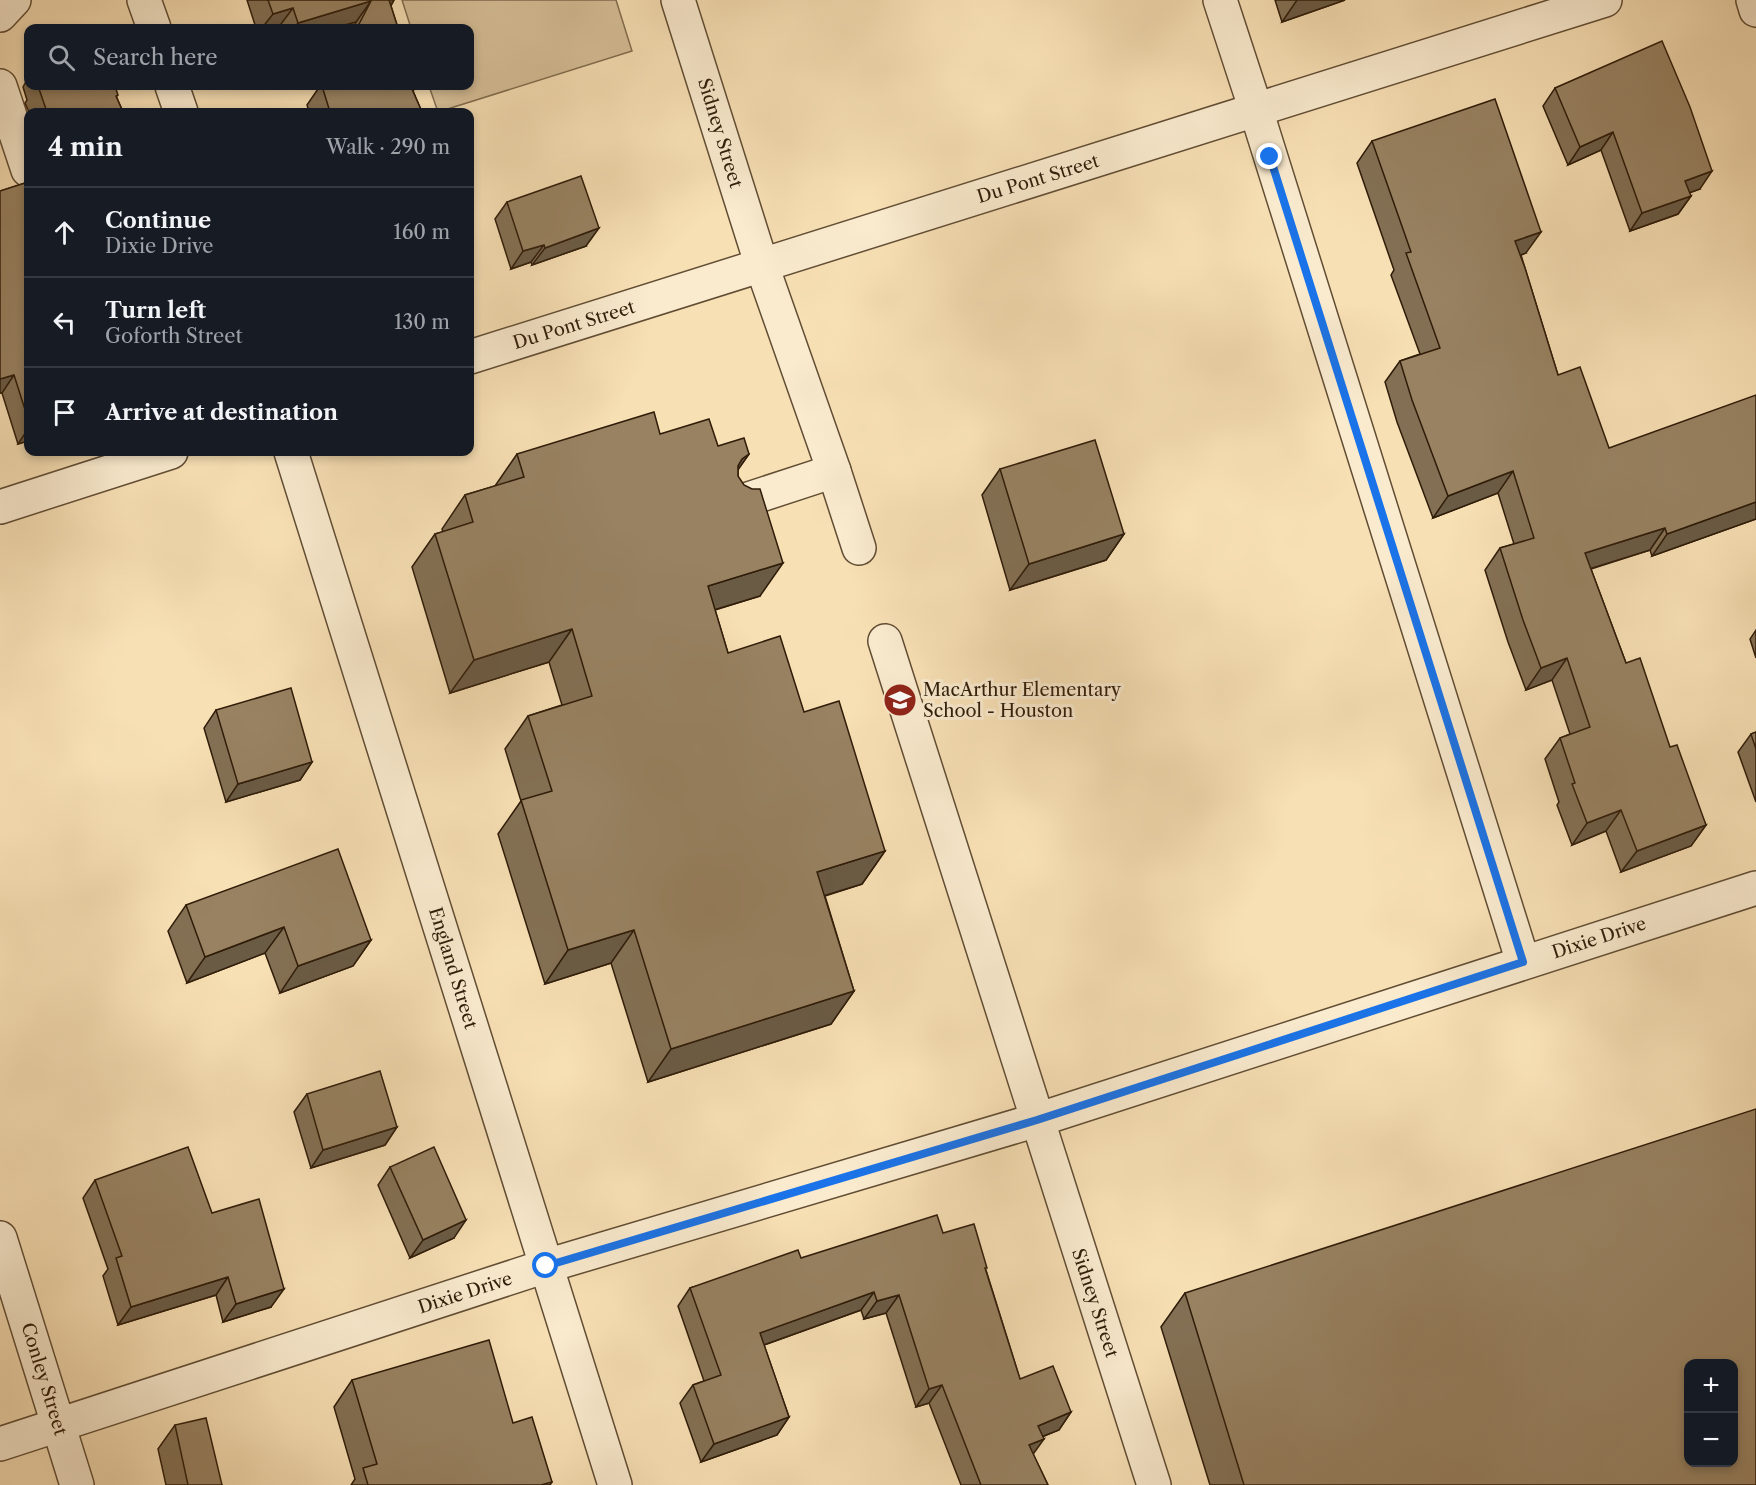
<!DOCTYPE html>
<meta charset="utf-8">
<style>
:root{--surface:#171b24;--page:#242831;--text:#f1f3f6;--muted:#9ea1a6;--line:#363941}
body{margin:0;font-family:"Libre Caslon Text",serif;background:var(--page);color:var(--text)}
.controls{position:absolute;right:18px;bottom:18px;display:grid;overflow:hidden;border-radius:12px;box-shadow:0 3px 9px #0003}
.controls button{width:54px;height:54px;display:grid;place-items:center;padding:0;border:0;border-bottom:2px solid var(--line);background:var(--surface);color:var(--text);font:30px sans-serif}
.stop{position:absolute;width:18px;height:18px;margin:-14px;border:4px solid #1a73e8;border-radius:50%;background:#fff}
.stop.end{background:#1a73e8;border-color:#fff;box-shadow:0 2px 6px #0008}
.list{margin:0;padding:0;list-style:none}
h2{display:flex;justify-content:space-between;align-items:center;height:78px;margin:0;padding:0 24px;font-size:26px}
h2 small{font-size:20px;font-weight:400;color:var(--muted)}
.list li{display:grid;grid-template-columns:39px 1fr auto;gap:18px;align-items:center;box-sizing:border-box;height:90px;padding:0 24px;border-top:2px solid var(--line)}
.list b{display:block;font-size:22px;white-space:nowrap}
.list p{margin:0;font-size:20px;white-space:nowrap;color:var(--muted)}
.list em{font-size:20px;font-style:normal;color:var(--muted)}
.icon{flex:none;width:33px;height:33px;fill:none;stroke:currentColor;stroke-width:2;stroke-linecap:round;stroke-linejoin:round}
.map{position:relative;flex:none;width:1756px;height:1485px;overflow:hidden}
.search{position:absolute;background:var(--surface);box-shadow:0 3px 9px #0003;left:24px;top:24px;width:450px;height:66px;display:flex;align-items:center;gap:15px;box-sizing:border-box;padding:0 21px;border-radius:12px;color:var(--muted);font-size:22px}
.panel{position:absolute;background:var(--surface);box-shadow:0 3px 9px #0003;left:24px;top:108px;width:450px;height:348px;border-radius:12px}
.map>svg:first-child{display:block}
</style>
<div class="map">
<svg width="1756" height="1485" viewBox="0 0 1756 1485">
<rect width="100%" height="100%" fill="#f8e0b5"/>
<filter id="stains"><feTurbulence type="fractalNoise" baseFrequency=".00333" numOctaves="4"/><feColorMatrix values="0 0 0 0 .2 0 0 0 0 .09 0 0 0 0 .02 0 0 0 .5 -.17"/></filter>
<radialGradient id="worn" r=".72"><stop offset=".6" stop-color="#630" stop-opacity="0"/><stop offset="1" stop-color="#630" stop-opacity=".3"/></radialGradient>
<!-- green -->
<path fill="#d6bf98" stroke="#826e50" stroke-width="1.5" d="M402 0H616L632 51 438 112 429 86H470V28H411Z"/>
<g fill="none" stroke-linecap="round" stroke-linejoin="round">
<defs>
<g id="minor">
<path d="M144 0 154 28"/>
<path d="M678 0 762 266 834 471 859 548"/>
<path d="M1220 0 1256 110 1523 962"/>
<path d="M1753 0 1756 10"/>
<path d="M0 15 14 0"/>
<path d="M0 86 28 170"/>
<path d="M172 86 181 112"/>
<path d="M470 357 1605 0"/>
<path d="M291 452 615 1485"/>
<path d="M733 504 834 471"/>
<path d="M0 507 171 452"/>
<path d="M885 641 1154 1485"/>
<path d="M0 1238 77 1485"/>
<path d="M0 1444 546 1266 1037 1120 1756 888"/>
</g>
</defs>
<!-- minor casing -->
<use href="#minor" stroke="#614d34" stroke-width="36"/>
<!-- minor -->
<use href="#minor" stroke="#faebcf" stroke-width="33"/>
</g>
<!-- wall -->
<g fill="#837054" stroke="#2f1c09" stroke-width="1.5">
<path d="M247 0H394L391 6 398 28H353L356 22 334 28H256Z"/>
<path d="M1275 0H1345L1282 22Z"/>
<path d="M28 78V86H115L117 98 123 112H29L25 103 27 100 23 87Z"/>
<path d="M320 86H415L416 87 413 91 422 112H309L307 105Z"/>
<path d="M1555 88 1700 189 1689 193 1691 196 1678 214 1630 231 1601 150 1568 165 1543 106Z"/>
<path d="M1372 141 1526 253 1521 255 1558 375 1609 448 1756 519 1652 556 1650 550 1591 569 1626 663 1670 747 1706 825 1691 846 1621 872 1606 831 1572 845 1557 805 1559 802 1545 759 1560 738 1570 734 1552 680 1526 690 1508 642 1485 570 1500 548 1514 544 1498 493 1433 518 1397 422 1385 382 1400 361 1420 354 1391 275 1394 270 1357 163Z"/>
<path d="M28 182V441L18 444 2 393H0V191Z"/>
<path d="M507 202 586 246 532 265 531 262 511 269 495 219Z"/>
<path d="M660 434 718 446 749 454 738 469V476L760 596 715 610 728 653 804 712 885 851 862 884 825 896 854 991 831 1024 648 1082 611 963 545 984 498 834 521 801 505 749 528 716 562 705 549 662 450 693 412 567 435 534 443 532 442 529 465 495 495 486 517 454Z"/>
<path d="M1000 469 1124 534 1106 560 1010 590 982 495Z"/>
<path d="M1756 630V658L1750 639Z"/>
<path d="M216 710 312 762 300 780 226 802 204 728Z"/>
<path d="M1756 732V802L1738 752 1751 734Z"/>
<path d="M186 905 371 940 353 966 280 993 265 953 187 983 168 931Z"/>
<path d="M307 1094 397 1127 385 1145 311 1168 294 1112Z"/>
<path d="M390 1167 454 1238 410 1258 378 1185Z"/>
<path d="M95 1180 212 1213 271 1307 223 1322 216 1295 118 1325 103 1276 108 1269 83 1198Z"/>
<path d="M943 1233 986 1270 1020 1379 1071 1412 1059 1430 1042 1437 1033 1454 1048 1485H961L929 1403 916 1407 886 1313 864 1319 861 1310 764 1345 789 1417 777 1435 701 1462 680 1403 693 1385 704 1381 678 1306 690 1288 801 1258Z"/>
<path d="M1185 1293 1756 1485H1210L1161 1327Z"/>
<path d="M352 1380 513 1423 552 1482 550 1485H351L355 1479 334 1407Z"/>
<path d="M175 1425 222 1485H166L158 1449Z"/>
</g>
<!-- shaded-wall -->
<g fill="#6a5b45" stroke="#2f1c09" stroke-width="1.5">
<path d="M385 0H394L386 13Z"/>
<path d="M1297 0H1345L1282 22Z"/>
<path d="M371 1 356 22 334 28H294L298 23Z"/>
<path d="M293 8 278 28H262L273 14Z"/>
<path d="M1613 132 1601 150 1568 165 1580 147Z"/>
<path d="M1712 171 1700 189 1672 199 1685 181Z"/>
<path d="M1691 196 1678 214 1630 231 1642 213Z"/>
<path d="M599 228 586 246 532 265 545 248Z"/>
<path d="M1541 232 1526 253 1500 263 1515 241Z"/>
<path d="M544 245 531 262 511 269 523 251Z"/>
<path d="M14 375 2 393H0V379Z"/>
<path d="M28 429V441L18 444Z"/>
<path d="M749 454 726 487 742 459Z"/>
<path d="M1513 471 1498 493 1433 518 1448 496Z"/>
<path d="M1756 502V519L1652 556 1667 534Z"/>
<path d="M1665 528 1650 550 1570 575 1585 553Z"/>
<path d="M1124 534 1106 560 1010 590 1029 564Z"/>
<path d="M783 563 760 596 684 619 708 586Z"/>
<path d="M572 629 549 662 450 693 474 660Z"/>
<path d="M1567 658 1552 680 1526 690 1541 668Z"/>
<path d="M312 762 300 780 226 802 238 784Z"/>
<path d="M1621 810 1606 831 1572 845 1587 823Z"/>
<path d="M1706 825 1691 846 1621 872 1637 851Z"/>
<path d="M885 851 862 884 794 905 817 872Z"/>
<path d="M284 927 265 953 187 983 205 957Z"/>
<path d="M634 930 611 963 545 984 568 950Z"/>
<path d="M371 940 353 966 280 993 298 966Z"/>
<path d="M854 991 831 1024 648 1082 671 1049Z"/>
<path d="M397 1127 385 1145 311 1168 323 1150Z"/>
<path d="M466 1220 454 1238 410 1258 423 1240Z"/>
<path d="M228 1277 216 1295 118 1325 131 1307Z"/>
<path d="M284 1289 271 1307 223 1322 236 1304Z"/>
<path d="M874 1292 861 1310 747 1351 760 1333Z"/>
<path d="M899 1295 886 1313 864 1319 877 1301Z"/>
<path d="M942 1385 929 1403 916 1407 929 1389Z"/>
<path d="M1071 1412 1059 1430 1025 1443 1038 1426Z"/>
<path d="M789 1417 777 1435 701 1462 714 1444Z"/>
<path d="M1044 1439 1031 1457 1029 1445Z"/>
</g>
<!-- building -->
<g fill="#988262" stroke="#2f1c09" stroke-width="1.5" fill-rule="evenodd">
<path d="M268 0H389L398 28H357L371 1 298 23 293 8 273 14Z"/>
<path d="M1662 41 1690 107 1712 171 1685 181 1691 196 1642 213 1613 132 1580 147 1555 88Z"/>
<path d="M38 86H115L118 95 116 96 123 112H47Z"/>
<path d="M322 86H415L416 87 412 89 422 112H330Z"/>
<path d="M1495 99 1541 232 1515 241 1525 268 1558 375 1580 367 1609 448 1756 395V502L1667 534 1665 528 1585 553 1626 663 1640 658 1670 747 1677 745 1706 825 1637 851 1621 810 1587 823 1572 784 1575 783 1560 738 1590 727 1567 658 1541 668 1523 620 1500 548 1534 538 1513 471 1448 496 1412 400 1400 361 1440 348 1406 253 1411 252 1372 141Z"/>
<path d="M581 176 599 228 545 248 544 245 523 251 507 202Z"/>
<path d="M28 182V419L14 375 0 379V191Z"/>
<path d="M654 412 660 434 709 419 718 446 744 438 749 454 742 459 738 466V476L744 485 752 489H760L783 563 708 586 728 653 780 636 804 712 839 701 885 851 817 872 854 991 671 1049 634 930 568 950 521 800 552 791 528 716 592 696 572 629 474 660 435 534 473 522 465 495 524 477 517 454Z"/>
<path d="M1095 440 1124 534 1029 564 1000 469Z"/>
<path d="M291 688 312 762 238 784 216 710Z"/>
<path d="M1756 732V749L1751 734Z"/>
<path d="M338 849 371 940 298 966 284 927 205 957 186 905Z"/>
<path d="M380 1071 397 1127 323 1150 307 1094Z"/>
<path d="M1756 1109V1485H1244L1185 1293ZM1689 1364H1734V1462H1689Z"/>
<path d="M188 1147 212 1213 259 1199 284 1289 236 1304 228 1277 131 1307 116 1258 122 1256 95 1180Z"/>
<path d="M434 1147 466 1220 423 1240 390 1167Z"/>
<path d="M937 1215 943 1233 974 1224 987 1268H985L1020 1379 1053 1366 1071 1412 1038 1426 1044 1439 1029 1445 1048 1485H981L942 1385 929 1389 899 1295 877 1301 874 1292 760 1333 789 1417 714 1444 693 1385 721 1375 690 1288 798 1250 801 1258Z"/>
<path d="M489 1340 513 1423 532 1417 552 1482 541 1485H368L363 1468 377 1464 352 1380Z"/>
<path d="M206 1418 222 1485H188L175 1425Z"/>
</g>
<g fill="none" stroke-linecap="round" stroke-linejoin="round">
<!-- route -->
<path stroke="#1a73e8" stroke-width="8" d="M546 1266 1037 1120 1523 962 1270 157"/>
</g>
<!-- icons -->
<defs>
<symbol id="school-disc" viewBox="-11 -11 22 22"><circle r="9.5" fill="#8f2418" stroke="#faebcf"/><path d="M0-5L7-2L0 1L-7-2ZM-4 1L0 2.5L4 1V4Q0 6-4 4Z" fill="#fff"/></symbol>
</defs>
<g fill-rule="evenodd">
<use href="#school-disc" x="881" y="681" width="38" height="38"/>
</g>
<g text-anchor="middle" stroke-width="6" stroke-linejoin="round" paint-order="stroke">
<!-- street labels -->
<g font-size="18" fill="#2f1c09" stroke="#faebcf">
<text transform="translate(720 133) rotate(73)" y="6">Sidney Street</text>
<text transform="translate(1038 179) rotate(-17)" y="6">Du Pont Street</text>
<text transform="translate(574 325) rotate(-17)" y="6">Du Pont Street</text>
<text transform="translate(1599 938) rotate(-18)" y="6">Dixie Drive</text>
<text transform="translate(453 968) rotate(73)" y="6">England Street</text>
<text transform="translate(465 1293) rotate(-18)" y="6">Dixie Drive</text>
<text transform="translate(1095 1303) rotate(72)" y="6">Sidney Street</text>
<text transform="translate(44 1379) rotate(73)" y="6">Conley Street</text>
</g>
<!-- poi labels -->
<g font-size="18" fill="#2f1c09" stroke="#faebcf" text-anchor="start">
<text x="923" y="696">MacArthur Elementary<tspan x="923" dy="21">School - Houston</tspan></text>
</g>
</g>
<rect width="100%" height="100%" filter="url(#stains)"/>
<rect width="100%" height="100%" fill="url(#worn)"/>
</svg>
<div class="controls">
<button>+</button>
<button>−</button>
</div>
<div class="stop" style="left:546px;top:1266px"></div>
<div class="stop end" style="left:1270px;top:157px"></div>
<div class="search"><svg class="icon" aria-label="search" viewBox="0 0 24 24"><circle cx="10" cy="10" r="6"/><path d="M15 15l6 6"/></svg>Search here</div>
<section class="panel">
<h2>4 min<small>Walk · 290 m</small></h2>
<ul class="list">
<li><svg class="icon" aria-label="ahead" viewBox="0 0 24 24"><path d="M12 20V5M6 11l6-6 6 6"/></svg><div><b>Continue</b><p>Dixie Drive</p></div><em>160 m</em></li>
<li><svg class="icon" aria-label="left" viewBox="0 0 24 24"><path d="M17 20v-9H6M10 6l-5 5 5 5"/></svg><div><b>Turn left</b><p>Goforth Street</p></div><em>130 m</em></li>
<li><svg class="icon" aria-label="arrive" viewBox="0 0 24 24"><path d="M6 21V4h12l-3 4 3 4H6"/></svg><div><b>Arrive at destination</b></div></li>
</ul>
</section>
</div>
